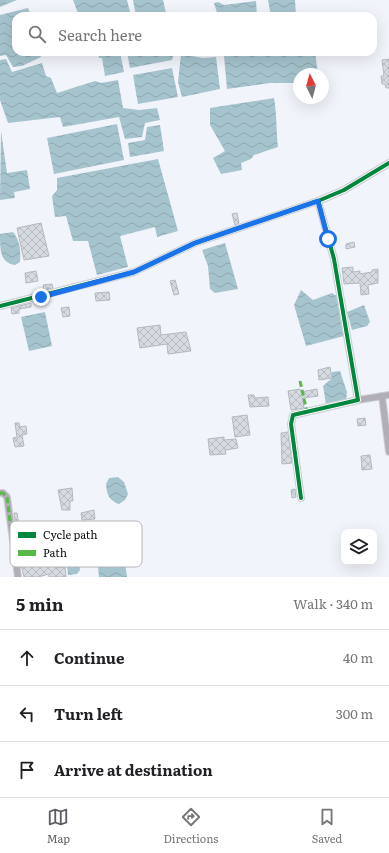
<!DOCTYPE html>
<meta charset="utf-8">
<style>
:root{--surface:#fff;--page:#f6f6f6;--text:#202124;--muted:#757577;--line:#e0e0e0;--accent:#5c5d64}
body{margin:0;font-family:Literata,serif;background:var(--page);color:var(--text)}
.controls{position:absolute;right:12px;bottom:12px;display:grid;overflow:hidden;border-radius:8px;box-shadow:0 4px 16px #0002}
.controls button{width:36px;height:36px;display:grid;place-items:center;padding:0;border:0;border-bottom:1px solid var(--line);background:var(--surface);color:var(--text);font:20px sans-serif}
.compass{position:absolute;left:293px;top:68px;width:36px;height:36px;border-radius:50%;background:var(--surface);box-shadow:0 4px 16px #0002;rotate:354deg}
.stop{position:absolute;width:12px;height:12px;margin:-9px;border:3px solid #1a73e8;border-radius:50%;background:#fff}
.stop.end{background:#1a73e8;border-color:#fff;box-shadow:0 1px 4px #0008}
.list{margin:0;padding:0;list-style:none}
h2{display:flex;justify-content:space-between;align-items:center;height:52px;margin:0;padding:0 16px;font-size:17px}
h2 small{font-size:13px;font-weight:400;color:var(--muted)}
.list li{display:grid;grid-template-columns:26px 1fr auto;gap:12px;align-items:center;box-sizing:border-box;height:56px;padding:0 16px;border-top:1px solid var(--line)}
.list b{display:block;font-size:15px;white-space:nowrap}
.list em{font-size:13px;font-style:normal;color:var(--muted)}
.icon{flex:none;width:22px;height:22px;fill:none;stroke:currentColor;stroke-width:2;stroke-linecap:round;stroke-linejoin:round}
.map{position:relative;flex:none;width:389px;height:577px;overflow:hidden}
.search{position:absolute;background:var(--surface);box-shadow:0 4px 16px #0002;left:12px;right:12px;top:12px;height:44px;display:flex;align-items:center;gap:10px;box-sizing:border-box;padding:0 14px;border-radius:12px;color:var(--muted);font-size:15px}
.sheet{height:220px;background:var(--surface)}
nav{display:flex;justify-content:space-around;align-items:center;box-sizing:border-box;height:56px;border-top:1px solid var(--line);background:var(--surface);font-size:11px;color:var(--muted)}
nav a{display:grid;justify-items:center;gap:2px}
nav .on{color:var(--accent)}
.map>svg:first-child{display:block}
</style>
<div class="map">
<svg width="389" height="577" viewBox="0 0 389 577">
<defs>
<pattern id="water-waves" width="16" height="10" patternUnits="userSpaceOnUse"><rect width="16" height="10" fill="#a6c4ce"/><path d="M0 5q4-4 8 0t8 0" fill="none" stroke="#8ea7b0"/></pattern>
<pattern id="building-cross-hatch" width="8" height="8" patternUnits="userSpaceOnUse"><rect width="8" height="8" fill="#d6dbe1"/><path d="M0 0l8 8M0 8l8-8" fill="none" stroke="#b6bbc0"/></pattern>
</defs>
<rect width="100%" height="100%" fill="#f2f4fb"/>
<!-- water -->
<g fill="url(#water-waves)">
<path d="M0 0H17L0 7Z"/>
<path d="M73 0H127L131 16H79Z"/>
<path d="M133 0H163L166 13 136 16Z"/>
<path d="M268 0H295L296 16H271Z"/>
<path d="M256 1 257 16H218L214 3 218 2 224 5Z"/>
<path d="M28 8 31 16H16V52H40L41 57 22 66 13 67 6 55 0 56V15Z"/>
<path d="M98 52H120L124 72 105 76 102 58H99Z"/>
<path d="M127 52H174L172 60 130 68Z"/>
<path d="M241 52H315L318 74H299V83H270L227 89 224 56Z"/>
<path d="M181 54 203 58 216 57 220 89 182 97 178 82Z"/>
<path d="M6 59 12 72 42 63 46 76 51 78 57 93 95 81 101 83 118 80 123 108 139 110 157 108 160 120 145 123 142 137 125 139 119 117 63 127 60 117 8 123 0 100V60Z"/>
<path d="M172 68 178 97 138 104 133 75Z"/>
<path d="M274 98C277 115 276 130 278 147L254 155 251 159 241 163 242 170 221 174 213 158 225 151 210 125V108Z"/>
<path d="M117 124 124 160 54 174 47 138Z"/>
<path d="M160 125 164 151 130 157 128 143 145 140 147 127Z"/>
<path d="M1 131 7 173 27 170 30 189 14 192 15 198 0 200Z"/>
<path d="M158 159 178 231 157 237 155 227 120 236 128 267 97 275 88 241H73L66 216 55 217 52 196 57 190V178Z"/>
<path d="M13 232C20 240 21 252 20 262L15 265C0 263 0 250 0 234Z"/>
<path d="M225 243 238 289 215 293 210 289 208 266 202 250Z"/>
<path d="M301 290 313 300 332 293 338 297 344 336 306 346 294 305Z"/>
<path d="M364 305 370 322 367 326 352 330 347 312Z"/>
<path d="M45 312 52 346 29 351 21 317Z"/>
<path d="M340 371 347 392 346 401 326 404 323 386 332 378V372Z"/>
<path d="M118 477 124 482 128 494 125 500 119 504C108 500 107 494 106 484L109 478Z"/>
<path d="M60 545 78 549 80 570 77 574 68 575 67 566H57L56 546Z"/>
<path d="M124 555 127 577H99L97 557Z"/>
</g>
<!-- building -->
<g fill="url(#building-cross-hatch)" stroke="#b5b9bf">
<path d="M389 59V88H386L385 84H382L381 76H384L382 60Z"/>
<path d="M237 213 239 223 235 225 232 214Z"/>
<path d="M41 223 49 256 24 260 17 228Z"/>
<path d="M354 242 355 247 346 249V244Z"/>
<path d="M353 267V272L360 271V274L372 272V270L378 269V283L368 285 369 294 361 295 360 283 344 284 342 268Z"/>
<path d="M36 271 38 281 26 283 25 273Z"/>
<path d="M175 280 179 294 174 295 170 281Z"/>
<path d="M52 284 53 288 44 290 43 285Z"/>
<path d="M109 292 110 300 96 301 95 293Z"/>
<path d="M31 303V307L19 309V313L12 314 11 308Z"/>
<path d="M69 307 70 316 63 317 61 308Z"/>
<path d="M160 325 161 335 186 332 191 351 168 354 167 344 140 348 137 328Z"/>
<path d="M330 367 332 378 319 380 318 370Z"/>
<path d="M300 389 301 392 317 389 318 396 303 398 304 408 291 410 288 391Z"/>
<path d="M248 395H254L255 398 268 397 269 406 250 407Z"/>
<path d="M247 415 250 435 235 437 232 417Z"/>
<path d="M365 418 366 425 358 426 357 419Z"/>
<path d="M15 423H19L20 427 26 426 27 434 22 435 24 446 15 447 13 438 17 437Z"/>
<path d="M288 432 292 463 282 464 281 433Z"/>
<path d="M224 437V440L236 439 238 448 225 450 226 454 210 455 208 439Z"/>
<path d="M370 455 372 469 362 470 361 456Z"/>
<path d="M72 488 73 501H70V510H62L58 490Z"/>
<path d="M295 489 296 497 292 498 291 490Z"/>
<path d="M94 510 95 519 82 520 81 513Z"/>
<path d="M14 513H17L19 526H16Z"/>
<path d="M55 555 57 568 65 567 66 577H49V574L38 577H24L20 561Z"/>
</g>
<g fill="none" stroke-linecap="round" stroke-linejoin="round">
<defs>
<g id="street">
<path d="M0 306 134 272 195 243 318 201 344 190 389 163"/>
<path d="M382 396 389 452"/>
<path d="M358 400 389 395"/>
<path d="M0 493H3L7 497 18 577"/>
<path d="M301 498 291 424 293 415 358 400 334 259 318 201"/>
</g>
</defs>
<!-- street casing -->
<use href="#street" stroke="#ced0d5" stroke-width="8"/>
<!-- street -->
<use href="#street" stroke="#b2aeb8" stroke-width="6"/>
<!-- quiet -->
<g stroke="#58b947" stroke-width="3" stroke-dasharray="6 3" stroke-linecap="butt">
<path d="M300 381 307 412"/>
<path d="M0 493H3L7 497 15 560"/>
</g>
<defs>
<g id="cycleway">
<path d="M0 306 134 272 195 243 318 201 344 190 389 163"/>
<path d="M301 498 291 424 293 415 358 400 334 259 318 201"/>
</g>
</defs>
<!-- cycleway casing -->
<use href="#cycleway" stroke="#fff" stroke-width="6"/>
<!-- cycleway -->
<use href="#cycleway" stroke="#00873e" stroke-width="4"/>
</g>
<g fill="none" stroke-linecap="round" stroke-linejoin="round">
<!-- route -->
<path stroke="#1a73e8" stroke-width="5" d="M41 297 134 272 195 243 318 201 328 239"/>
</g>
<!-- legend -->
<rect x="10" y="521" width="132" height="46" rx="6" fill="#fff" stroke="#b6b6b8" stroke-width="1"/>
<rect x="18" y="532" width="18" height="6" fill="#00873e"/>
<rect x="18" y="550" width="18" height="6" fill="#58b947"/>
<g font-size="11" fill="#0b0c13">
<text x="43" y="539">Cycle path</text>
<text x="43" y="557">Path</text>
</g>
</svg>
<div class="controls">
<button><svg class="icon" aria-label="layers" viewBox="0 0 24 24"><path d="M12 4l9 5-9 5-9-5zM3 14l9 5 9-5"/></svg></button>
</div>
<svg class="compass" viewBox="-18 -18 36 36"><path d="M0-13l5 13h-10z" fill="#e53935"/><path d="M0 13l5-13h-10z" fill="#757577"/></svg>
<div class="stop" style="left:328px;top:239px"></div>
<div class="stop end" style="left:41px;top:297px"></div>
<div class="search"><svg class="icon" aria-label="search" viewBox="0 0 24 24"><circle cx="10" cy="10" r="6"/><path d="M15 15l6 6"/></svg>Search here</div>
</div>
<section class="sheet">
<h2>5 min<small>Walk · 340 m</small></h2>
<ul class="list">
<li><svg class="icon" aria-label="ahead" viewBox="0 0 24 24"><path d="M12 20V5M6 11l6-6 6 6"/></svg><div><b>Continue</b></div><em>40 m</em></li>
<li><svg class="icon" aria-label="left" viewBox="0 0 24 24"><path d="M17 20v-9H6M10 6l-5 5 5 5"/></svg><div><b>Turn left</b></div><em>300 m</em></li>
<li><svg class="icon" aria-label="arrive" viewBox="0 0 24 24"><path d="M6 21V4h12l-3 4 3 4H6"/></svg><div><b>Arrive at destination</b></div></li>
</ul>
</section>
<nav>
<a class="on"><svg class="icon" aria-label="map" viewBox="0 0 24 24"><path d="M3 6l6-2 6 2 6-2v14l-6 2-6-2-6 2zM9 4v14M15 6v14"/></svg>Map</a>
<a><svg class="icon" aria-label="directions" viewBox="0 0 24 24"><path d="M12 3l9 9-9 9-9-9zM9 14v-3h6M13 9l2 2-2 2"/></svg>Directions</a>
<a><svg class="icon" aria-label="saved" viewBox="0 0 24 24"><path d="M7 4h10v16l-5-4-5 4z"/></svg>Saved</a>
</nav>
